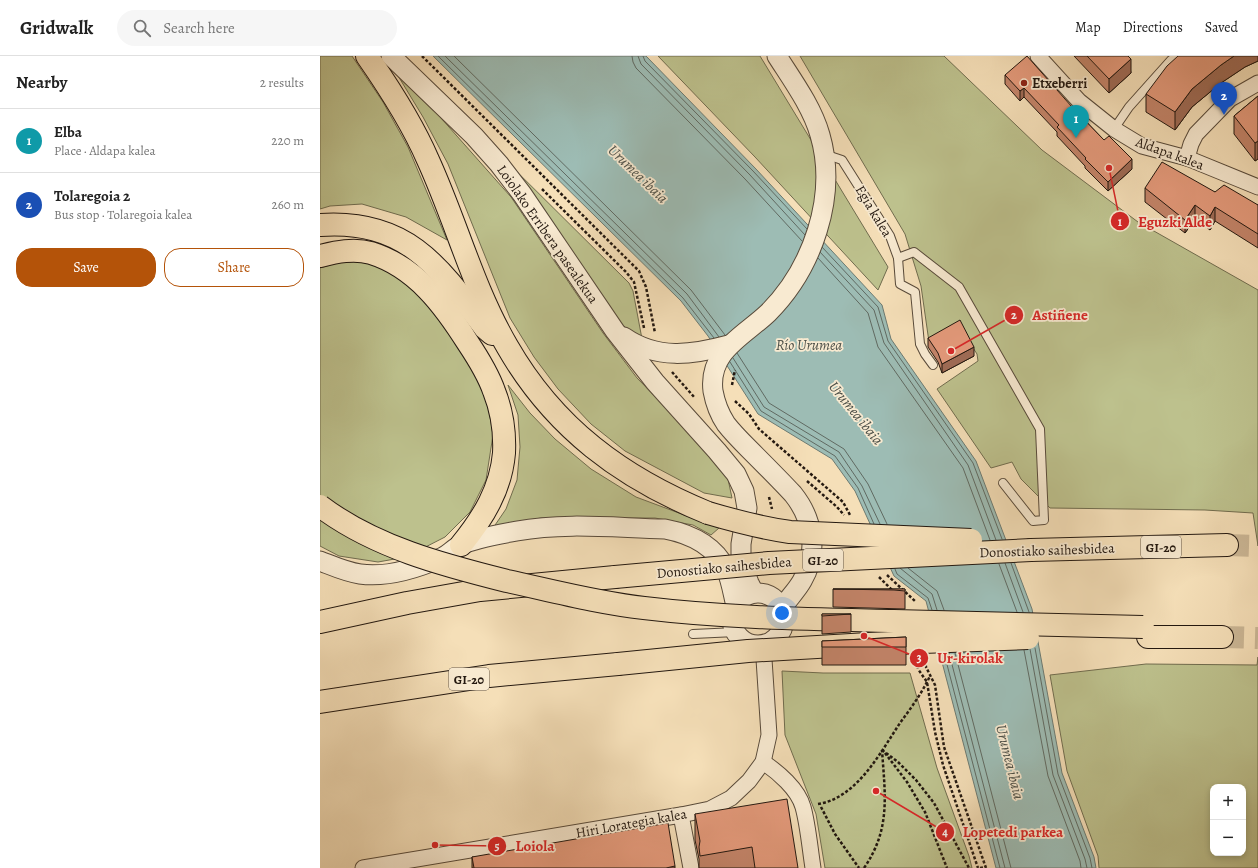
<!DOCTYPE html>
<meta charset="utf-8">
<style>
:root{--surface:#fff;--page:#f6f6f6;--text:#222;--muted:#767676;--line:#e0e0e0;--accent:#b45309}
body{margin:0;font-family:Alegreya,serif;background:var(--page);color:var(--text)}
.controls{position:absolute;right:12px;bottom:12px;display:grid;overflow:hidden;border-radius:8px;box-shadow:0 2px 6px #0003}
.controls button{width:36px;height:36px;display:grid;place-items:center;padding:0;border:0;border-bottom:1px solid var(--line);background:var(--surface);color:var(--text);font:20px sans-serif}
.you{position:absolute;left:462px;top:557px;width:14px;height:14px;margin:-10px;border:3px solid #fff;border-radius:50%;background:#1a73e8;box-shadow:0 0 0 6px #1a73e833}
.badge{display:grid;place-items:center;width:26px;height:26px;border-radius:50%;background:var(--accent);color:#fff;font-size:13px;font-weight:700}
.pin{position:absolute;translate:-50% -33px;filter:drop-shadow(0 1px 2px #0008)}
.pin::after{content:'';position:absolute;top:21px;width:14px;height:12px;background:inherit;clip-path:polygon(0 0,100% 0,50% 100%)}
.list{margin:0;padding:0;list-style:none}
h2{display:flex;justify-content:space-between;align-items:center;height:52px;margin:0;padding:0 16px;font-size:17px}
h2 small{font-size:13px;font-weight:400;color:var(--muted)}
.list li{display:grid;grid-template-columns:26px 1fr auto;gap:12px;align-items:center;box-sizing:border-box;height:64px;padding:0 16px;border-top:1px solid var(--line)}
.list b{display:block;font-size:15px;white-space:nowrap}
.list p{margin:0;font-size:13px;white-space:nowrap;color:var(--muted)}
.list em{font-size:13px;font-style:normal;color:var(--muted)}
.actions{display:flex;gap:8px;padding:12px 16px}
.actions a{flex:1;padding:9px 0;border:1px solid var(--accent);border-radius:16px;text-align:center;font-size:14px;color:var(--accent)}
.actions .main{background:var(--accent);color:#fff}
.icon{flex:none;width:22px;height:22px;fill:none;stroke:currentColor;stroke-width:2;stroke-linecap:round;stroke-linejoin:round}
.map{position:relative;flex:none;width:938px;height:812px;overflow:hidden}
header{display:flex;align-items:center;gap:24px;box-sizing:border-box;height:56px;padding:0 20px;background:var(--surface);border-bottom:1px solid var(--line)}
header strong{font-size:19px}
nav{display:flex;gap:22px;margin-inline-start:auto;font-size:14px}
.search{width:280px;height:36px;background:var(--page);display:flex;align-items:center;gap:10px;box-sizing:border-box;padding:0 14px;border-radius:22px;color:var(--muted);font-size:15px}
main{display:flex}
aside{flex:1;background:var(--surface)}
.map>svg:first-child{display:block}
</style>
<header>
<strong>Gridwalk</strong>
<div class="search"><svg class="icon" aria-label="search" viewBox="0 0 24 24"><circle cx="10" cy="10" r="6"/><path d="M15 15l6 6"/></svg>Search here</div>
<nav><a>Map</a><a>Directions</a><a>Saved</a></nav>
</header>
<main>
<aside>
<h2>Nearby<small>2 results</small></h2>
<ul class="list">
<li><span class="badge" style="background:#0f9aa8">1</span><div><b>Elba</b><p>Place · Aldapa kalea</p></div><em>220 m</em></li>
<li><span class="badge" style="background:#1a4fb4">2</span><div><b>Tolaregoia 2</b><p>Bus stop · Tolaregoia kalea</p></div><em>260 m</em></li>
</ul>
<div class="actions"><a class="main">Save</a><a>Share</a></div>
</aside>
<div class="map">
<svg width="938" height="812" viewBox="0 0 938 812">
<rect width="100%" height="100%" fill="#f5dfb8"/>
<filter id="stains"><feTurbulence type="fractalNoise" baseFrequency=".005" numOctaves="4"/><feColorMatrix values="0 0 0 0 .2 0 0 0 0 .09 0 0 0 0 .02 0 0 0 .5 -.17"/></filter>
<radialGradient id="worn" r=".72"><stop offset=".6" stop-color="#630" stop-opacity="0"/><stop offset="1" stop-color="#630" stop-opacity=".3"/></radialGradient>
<!-- green -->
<g fill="#bdc18d" stroke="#706c4e" fill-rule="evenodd">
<path d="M0 0H32L63 46 88 91 127 184 86 161 42 148 10 150 0 153Z"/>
<path d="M66 0 191 141 283 277 317 322 364 370 408 423 412 442 384 437 305 395 271 368 238 333 214 301 190 262 128 108 103 61Z"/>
<path d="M338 0H440L568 211 558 234 435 101Z"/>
<path d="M480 0H624L722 94 818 166 938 234V490L933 457 885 454 730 452 701 423 692 406 671 412 617 333 658 305 657 298 642 275 609 286 601 230 585 178Z"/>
<path d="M175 94 309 227 313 235 322 283 311 276 299 266Z"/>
<path d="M23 205H53L76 215 131 274 167 342 173 379 166 424 150 456 125 481 86 501 58 506 19 500 0 490V212Z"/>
<path d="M188 329 210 357 235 383 271 413 316 441 399 472 391 479 373 469 335 462H221L191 467 171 475 186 453 197 424 200 391 198 359Z"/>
<path d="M938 601V812H779L778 800 747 715 730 619 826 608 937 609ZM893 731H923V797H893Z"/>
<path d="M462 615 503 617H590L617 712 649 800 652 812H505L496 758 465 679Z"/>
</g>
<!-- water -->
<path fill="#9dbcb4" stroke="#6c7a72" d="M113 0H326L436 113 562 249 571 283 656 405 712 553 742 717 774 801 776 812H676L606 545 574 520 535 435 512 403 438 358 388 280 361 245Z"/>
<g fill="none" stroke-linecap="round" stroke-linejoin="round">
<!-- shore -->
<g stroke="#606a62" stroke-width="1">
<path d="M118 0 363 242 394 282"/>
<path d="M125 0 367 238 399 281"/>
<path d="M134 0 371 234 405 279"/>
<path d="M312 0 313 6 316 12 425 123 482 185"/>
<path d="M318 0 321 8 430 119 485 179"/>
<path d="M323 0 325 5 433 115 487 173"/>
<path d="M502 191 558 251 568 285 653 407 682 483"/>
<path d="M500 196 554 254 564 287 648 409 676 484"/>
<path d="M498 202 548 257 558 291 643 412 670 484"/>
<path d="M417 297 449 347 524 393 548 428 567 468"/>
<path d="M413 302 444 351 519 396 542 430 560 468"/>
<path d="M410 306 441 355 515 400 538 432 554 468"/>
<path d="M685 507 703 556"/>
<path d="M691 507 709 556"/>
<path d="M679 508 697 556"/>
<path d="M580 512 612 538 617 554"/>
<path d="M588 512 617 535 624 554"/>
<path d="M575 513 577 518 608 542 612 554"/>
<path d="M715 592 738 718 770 802 772 812"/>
<path d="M710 593 733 719 765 803 767 812"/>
<path d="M704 594 728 720 760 805 761 812"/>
<path d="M624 597 680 812"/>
<path d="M629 597 685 812"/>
<path d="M635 597 691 812"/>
</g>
<!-- motorway-tunnel -->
<g stroke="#cbb796" stroke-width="22" stroke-dasharray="22 11" stroke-linecap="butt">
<path d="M907 489 938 490"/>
<path d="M902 581 938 582"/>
</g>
<defs>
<g id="service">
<path d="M794 73 809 51 851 4 857 0"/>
<path d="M504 98 522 104 570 180 578 202 580 228 595 236 600 288 605 298 613 309"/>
<path d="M578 202 594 196 639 231 720 373 724 464 713 465 683 427"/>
<path d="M373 578 416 576"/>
</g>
<g id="minor">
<path d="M718 0 759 45 794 73 822 90 867 102 938 131"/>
<path d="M867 102 871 88 876 78 910 43 938 27"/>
<path d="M443 706C458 716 478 733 483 751 488 769 490 793 493 812"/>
<path d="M361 759 371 812"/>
<path d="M43 812 361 759 390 753 411 742 429 725 443 706 449 679 443 588"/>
</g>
<g id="tertiary">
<path d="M71 0 154 80 179 108 202 138 295 275 335 326 397 395 416 418 424 435 427 452 421 488V506L429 527 434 537"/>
<path d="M457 0C473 25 492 51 500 79 518 141 492 213 448 257 424 280 388 295 393 335 395 346 400 359 406 368 413 377 421 385 429 393 444 408 459 423 473 438 493 463 499 496 482 525 477 534 468 543 462 552"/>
<path d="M304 281C337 304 372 299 409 289"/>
<path d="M0 505C13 510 26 516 40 518 68 522 98 512 123 501 129 498 134 492 141 489 155 482 181 478 197 475 246 466 296 472 345 473 371 478 394 489 406 513 411 524 413 538 416 550"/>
<circle cx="438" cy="563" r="26"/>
</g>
<g id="motorway">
<path d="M47 0C70 33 92 67 108 104 136 165 153 232 187 290 234 372 302 422 388 457"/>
<path d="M0 169C86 163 119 210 165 272L172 278"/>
<path d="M0 200C16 196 34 192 51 197 96 211 124 249 148 287 158 302 168 318 174 335 182 355 185 376 184 397 181 433 163 462 141 489"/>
<path d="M711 494 907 489"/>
<path d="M0 566 87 547 160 534 295 521"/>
<path d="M828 581H902"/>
<path d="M0 646 169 620 298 608"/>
</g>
</defs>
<!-- service casing -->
<use href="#service" stroke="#584a3a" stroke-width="10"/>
<!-- minor casing -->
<use href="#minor" stroke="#584a3a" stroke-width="17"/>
<!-- tertiary casing -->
<use href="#tertiary" stroke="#584a3a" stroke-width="21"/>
<!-- motorway casing -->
<use href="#motorway" stroke="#231810" stroke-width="24"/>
<!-- path -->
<g stroke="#231810" stroke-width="2.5" stroke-dasharray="3 2" stroke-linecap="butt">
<path d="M102 0 319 215 326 231 335 277"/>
<path d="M222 133 306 216 314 226 324 272"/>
<path d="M352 316 375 342"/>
<path d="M412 329 415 314"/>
<path d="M415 345 429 358 439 373 523 446 530 459"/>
<path d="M487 425 517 451 524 459"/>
<path d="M449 441 452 453"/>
<path d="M567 519 596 546"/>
<path d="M559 521 572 534"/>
<path d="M605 604 606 611 615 629 624 691 666 812"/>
<path d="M597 605 598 613 607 626 615 676 623 709 658 812"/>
<path d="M562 694 578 706 596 724 614 747 649 812"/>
<path d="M565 697 587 726 605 756 627 812"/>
<path d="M498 748C537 742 560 697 580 667 591 652 602 637 610 620"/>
<path d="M501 751 515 778 539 812"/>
<path d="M544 812C571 773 565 739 562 694"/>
<path d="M660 812 666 811"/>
</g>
<!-- service -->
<use href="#service" stroke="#f8ead1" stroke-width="8"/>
<!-- minor -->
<use href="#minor" stroke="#f8ead1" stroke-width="15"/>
<!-- tertiary -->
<use href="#tertiary" stroke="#f8ead1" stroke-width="19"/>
<!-- motorway -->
<use href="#motorway" stroke="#f5dfb8" stroke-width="22"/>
<defs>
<g id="motorway-bridge">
<path d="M0 450C54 491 123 509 187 525 233 535 278 547 324 552 407 562 491 563 574 565 657 567 740 569 823 571"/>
<path d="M388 457C415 465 442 472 470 476L651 484"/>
<path d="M295 521 449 507 711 494"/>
<path d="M298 608 428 595 548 588 708 582"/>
</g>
</defs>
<!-- motorway-bridge casing -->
<use href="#motorway-bridge" stroke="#231810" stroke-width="24" stroke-linecap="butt"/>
<!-- motorway-bridge -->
<use href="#motorway-bridge" stroke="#f5dfb8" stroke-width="22"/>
</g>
<!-- wall -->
<g fill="#c38469" stroke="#231810">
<path d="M754 0H808L811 17 789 37Z"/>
<path d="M938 0V5L925 11 901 27 872 51 855 74 826 56V38Z"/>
<path d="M685 19 752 51 812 113 788 135 765 112V110L737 80V76L704 41 700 45 685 28Z"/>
<path d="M938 40V103L935 105 914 78V60Z"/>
<path d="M825 132 895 136 938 149V192L895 165 890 174 875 163 865 177 825 146Z"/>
<path d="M608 282 654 300 622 317 618 306 608 291Z"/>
<path d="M513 533H585V553L513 551Z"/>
<path d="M502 558H531V576L502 578Z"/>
<path d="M586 581V609H502V585Z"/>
<path d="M375 758 478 812H379V803L375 784Z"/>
<path d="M152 801 355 810V812H152Z"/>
</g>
<!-- shaded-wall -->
<g fill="#9f6b55" stroke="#231810">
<path d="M914 0H938V5L925 11 901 27 872 51 855 74V56L872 33 901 9Z"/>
<path d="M811 3V17L789 37V23Z"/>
<path d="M704 32V41L700 45V35Z"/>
<path d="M938 85V103L935 105V87Z"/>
<path d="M812 103V113L788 135V126Z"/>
<path d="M875 149V163L865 177V164Z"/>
<path d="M895 151V165L890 174V160Z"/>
<path d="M654 291V300L622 317V308Z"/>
</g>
<!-- building -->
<g fill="#e3997a" stroke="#231810">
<path d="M707 0 752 51 784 84 789 80 812 103 788 126 765 103 766 102 737 71 739 69 704 32 700 35 685 19Z"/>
<path d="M767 0H808L811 3 789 23Z"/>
<path d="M858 0H914L901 9 872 33 855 56 826 38 847 10Z"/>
<path d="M938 40V85L935 87 914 60Z"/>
<path d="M842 106 895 136 904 129 938 149V178L895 151 890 160 875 149 865 164 825 132Z"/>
<path d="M640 264 654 291 622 308 618 297 608 282Z"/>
<path d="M513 533H585V535L574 534Z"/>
<path d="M502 558H531L502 560Z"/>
<path d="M586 581V591H502V585Z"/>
<path d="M467 743 478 812H435L432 791 380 800 379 791 380 785 375 758Z"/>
<path d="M348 767 355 810 346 812H154L152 801Z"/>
</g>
<!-- markers -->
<circle fill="#8f2418" stroke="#f8ead1" stroke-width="1.5" cx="704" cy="27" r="4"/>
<g text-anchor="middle" stroke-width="3.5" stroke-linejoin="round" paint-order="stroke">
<!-- shield labels -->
<g fill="#f8ead1" stroke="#63574a" stroke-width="1">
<rect x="821" y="480" width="40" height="22" rx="3"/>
<rect x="483" y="493" width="40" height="22" rx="3"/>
<rect x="129" y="612" width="40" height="22" rx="3"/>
</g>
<g font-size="13" font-weight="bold" fill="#231810">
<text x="841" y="496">GI-20</text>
<text x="503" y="509">GI-20</text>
<text x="149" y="628">GI-20</text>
</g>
<!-- poi labels -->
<g font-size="14" font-weight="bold" fill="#231810" stroke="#f8ead1" text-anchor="start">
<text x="712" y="32">Etxeberri</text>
</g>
<!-- street labels -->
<g font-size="14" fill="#231810" stroke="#f8ead1">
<text transform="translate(850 97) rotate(20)" y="5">Aldapa kalea</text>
<text transform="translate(554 155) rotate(59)" y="5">Egia kalea</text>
<text transform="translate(228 178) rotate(55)" y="5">Loiolako Erribera pasealekua</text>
<text transform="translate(727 494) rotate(-2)" y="5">Donostiako saihesbidea</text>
<text transform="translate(404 511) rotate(-5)" y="5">Donostiako saihesbidea</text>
<text transform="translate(311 767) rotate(-10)" y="5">Hiri Lorategia kalea</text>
</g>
<!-- water labels -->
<g font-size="15" font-style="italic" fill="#4e5149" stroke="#f8ead1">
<text transform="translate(318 118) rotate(44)" y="5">Urumea ibaia</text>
<text x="489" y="294">Río Urumea</text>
<text transform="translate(536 357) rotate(51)" y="5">Urumea ibaia</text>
<text transform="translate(690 706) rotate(76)" y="5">Urumea ibaia</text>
</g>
</g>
<!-- callouts -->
<path fill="none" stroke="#d62828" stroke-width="1.5" d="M789 112L800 165M631 295L694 259M544 580L599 602M556 735L625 776M115 789L177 790"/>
<g fill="#d62828" stroke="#f8ead1" stroke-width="1.5">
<circle cx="789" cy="112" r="4"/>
<circle cx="631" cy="295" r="4"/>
<circle cx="544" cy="580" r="4"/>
<circle cx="556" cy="735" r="4"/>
<circle cx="115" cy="789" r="4"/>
<circle cx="800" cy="165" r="10"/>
<circle cx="694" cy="259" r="10"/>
<circle cx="599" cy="602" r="10"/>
<circle cx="625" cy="776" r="10"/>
<circle cx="177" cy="790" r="10"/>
</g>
<g font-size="12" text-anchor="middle" font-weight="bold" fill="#fff">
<text x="800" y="170">1</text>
<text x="694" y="263">2</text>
<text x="599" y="606">3</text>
<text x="625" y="780">4</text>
<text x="177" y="794">5</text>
</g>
<g font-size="15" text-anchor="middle" font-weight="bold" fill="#d62828" stroke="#f8ead1" stroke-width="3.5" stroke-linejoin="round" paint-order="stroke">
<text x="855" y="171">Eguzki Alde</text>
<text x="740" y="264">Astiñene</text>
<text x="650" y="607">Ur-kirolak</text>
<text x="693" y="781">Lopetedi parkea</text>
<text x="215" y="795">Loiola</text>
</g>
<rect width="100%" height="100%" filter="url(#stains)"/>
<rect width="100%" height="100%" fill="url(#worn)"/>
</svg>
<div class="controls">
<button>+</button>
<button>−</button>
</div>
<div class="you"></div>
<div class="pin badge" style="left:756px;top:82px;background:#0f9aa8">1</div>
<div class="pin badge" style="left:904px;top:59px;background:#1a4fb4">2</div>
</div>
</main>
